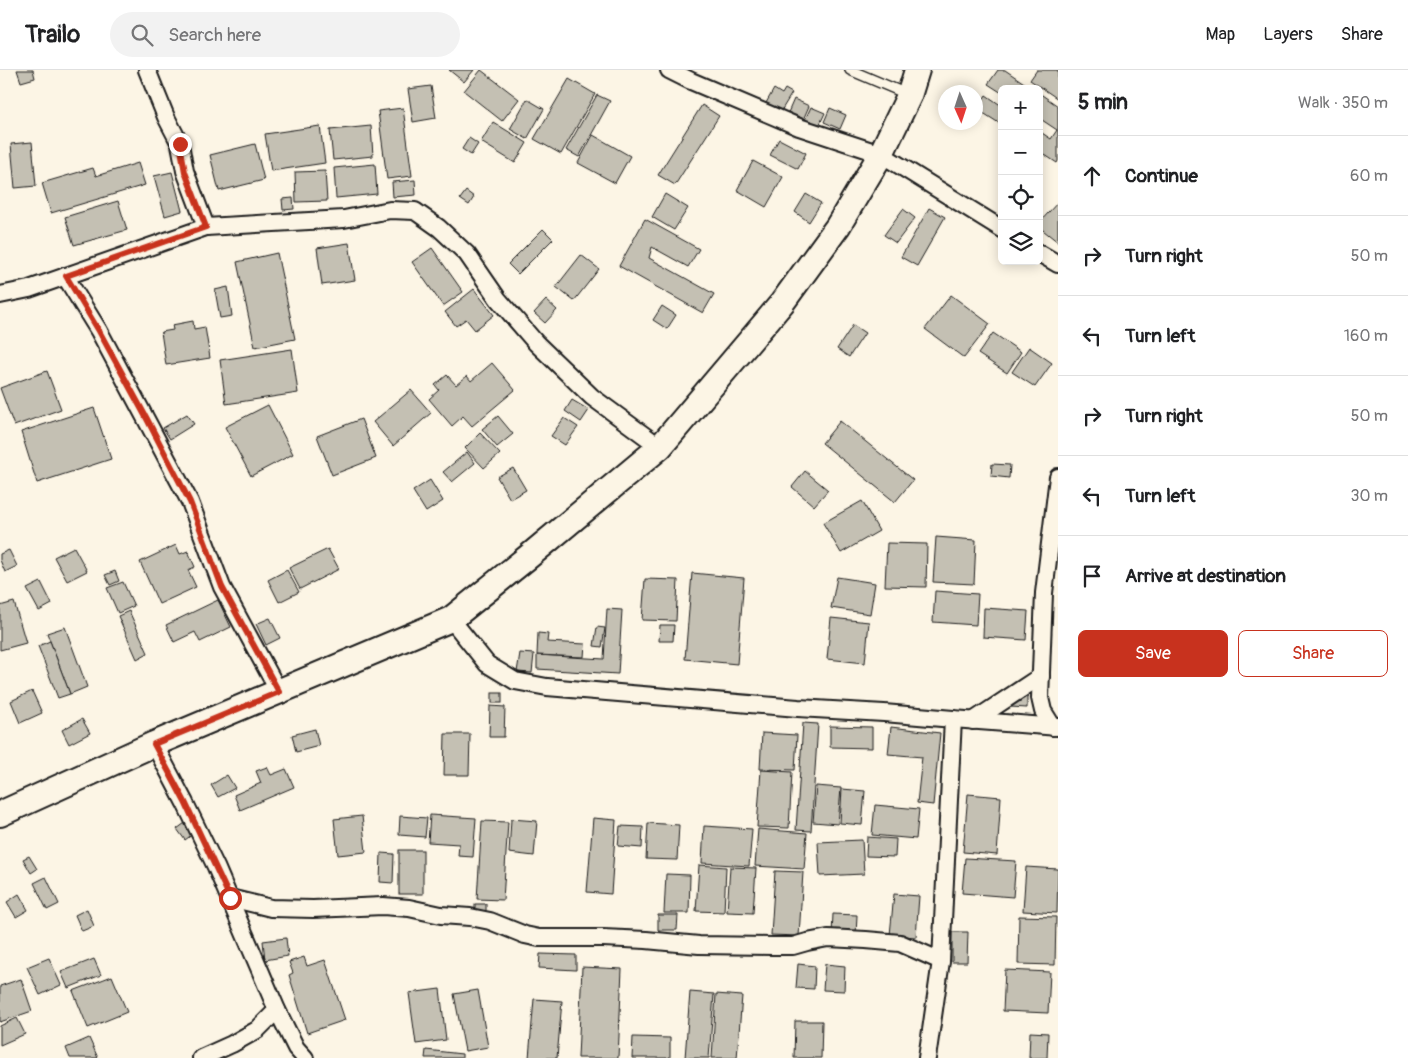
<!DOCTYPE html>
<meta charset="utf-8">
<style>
:root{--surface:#fff;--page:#f2f2f2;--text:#202124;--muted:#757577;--line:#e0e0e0;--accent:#c8321e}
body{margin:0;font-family:Pangolin,sans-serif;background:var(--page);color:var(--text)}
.controls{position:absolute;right:15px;top:15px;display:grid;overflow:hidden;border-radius:8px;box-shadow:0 2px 12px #0003}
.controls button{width:45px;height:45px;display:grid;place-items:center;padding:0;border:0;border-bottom:1px solid var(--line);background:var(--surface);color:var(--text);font:25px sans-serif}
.compass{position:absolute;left:938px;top:15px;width:45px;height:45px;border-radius:50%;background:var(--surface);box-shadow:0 2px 12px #0003;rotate:177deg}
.stop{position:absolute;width:15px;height:15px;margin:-11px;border:4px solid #c8321e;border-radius:50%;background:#fff}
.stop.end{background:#c8321e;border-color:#fff;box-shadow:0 1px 5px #0008}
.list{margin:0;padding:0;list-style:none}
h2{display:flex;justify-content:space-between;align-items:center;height:65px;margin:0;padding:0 20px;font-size:21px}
h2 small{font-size:16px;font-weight:400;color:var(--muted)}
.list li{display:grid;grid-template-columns:32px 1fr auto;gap:15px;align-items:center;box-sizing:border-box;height:80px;padding:0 20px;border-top:1px solid var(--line)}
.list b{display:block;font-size:19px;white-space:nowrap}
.list em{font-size:16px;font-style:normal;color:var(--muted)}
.actions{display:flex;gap:10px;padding:15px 20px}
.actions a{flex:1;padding:11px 0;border:1px solid var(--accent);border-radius:8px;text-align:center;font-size:18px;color:var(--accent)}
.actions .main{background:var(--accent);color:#fff}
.icon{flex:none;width:28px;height:28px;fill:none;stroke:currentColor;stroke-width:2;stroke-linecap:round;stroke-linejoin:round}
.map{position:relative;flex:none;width:1058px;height:988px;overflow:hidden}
header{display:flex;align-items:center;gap:30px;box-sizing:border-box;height:70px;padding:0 25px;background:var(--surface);border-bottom:1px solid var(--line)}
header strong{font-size:24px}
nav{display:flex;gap:28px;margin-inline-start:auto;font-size:18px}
.search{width:350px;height:45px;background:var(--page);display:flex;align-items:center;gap:12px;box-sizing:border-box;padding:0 18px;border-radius:28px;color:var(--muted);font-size:19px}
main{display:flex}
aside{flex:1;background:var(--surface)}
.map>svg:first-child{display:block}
</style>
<header>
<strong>Trailo</strong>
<div class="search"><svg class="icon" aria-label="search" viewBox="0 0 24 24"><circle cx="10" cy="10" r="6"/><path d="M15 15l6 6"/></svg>Search here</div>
<nav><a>Map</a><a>Layers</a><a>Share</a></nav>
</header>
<main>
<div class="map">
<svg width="1058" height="988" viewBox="0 0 1058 988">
<rect width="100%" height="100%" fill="#fcf5e5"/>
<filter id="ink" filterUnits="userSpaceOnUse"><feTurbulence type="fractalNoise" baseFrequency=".02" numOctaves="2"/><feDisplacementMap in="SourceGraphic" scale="10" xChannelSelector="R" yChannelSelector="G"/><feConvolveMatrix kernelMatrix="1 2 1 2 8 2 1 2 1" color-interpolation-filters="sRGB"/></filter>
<g filter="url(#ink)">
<!-- building -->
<g fill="#c4c0b3" stroke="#1c1c1c">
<path d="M17 0H33L35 8 21 12Z"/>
<path d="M449 0H474L464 12Z"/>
<path d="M481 0 519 29 502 51 464 21Z"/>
<path d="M998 0H1005L1033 19H1002V23L988 14Z"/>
<path d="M1037 0H1058V29L1030 10Z"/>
<path d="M569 9 595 24 561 84 534 69Z"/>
<path d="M431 16 436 48 413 52 408 19Z"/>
<path d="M774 19 782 24 785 19 792 23 781 41 766 33Z"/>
<path d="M1039 23 1058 36V91L1057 93 1039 81V61L1051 69 1057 60 1039 48Z"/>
<path d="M597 25 610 31 579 87 566 80Z"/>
<path d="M986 25 1002 36V55L977 39Z"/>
<path d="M527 29 544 39 527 69 510 59Z"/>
<path d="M794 29 809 36 802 52 787 45Z"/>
<path d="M702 35 719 46 675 115 658 105Z"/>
<path d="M811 37 825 43 818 58 804 52Z"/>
<path d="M403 38 412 106 387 109 378 41Z"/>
<path d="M830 38 846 45 840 59 824 52Z"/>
<path d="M493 52 527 73 515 93 481 72Z"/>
<path d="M320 56 325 93 271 101 265 64Z"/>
<path d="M371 56 373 86 333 90 330 60Z"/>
<path d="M593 65 630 86 615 113 578 93Z"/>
<path d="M469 68 478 74 471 85 462 79Z"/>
<path d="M779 69 806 83 798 99 770 85Z"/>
<path d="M32 72 36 116 15 118 11 74Z"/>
<path d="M255 74 264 110 219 121 210 85Z"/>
<path d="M753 91 783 107 766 137 737 120Z"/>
<path d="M138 93 145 115 51 143 42 113 93 98 96 106Z"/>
<path d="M375 94 377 124 336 128 334 98Z"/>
<path d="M325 101 327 131 296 132 295 102Z"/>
<path d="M172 102 182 141 165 146 154 106Z"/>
<path d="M415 110 416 125 393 127 392 112Z"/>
<path d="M466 121 474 127 469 135 460 129Z"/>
<path d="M665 124 688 138 674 160 652 147Z"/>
<path d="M806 124 821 133 809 152 795 142Z"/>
<path d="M293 128 294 139 283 140 282 129Z"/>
<path d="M118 131 127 160 74 175 65 147Z"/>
<path d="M1058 132V172L1039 157V153Z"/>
<path d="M929 138 945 147 917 196 901 187Z"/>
<path d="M903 139 915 148 896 173 884 165Z"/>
<path d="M645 149 699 179 688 197 652 177 649 188 714 224 703 243 619 196Z"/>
<path d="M543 159 553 169 518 204 508 194Z"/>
<path d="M349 173 355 210 322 215 317 178Z"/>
<path d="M432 178 463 222 443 236 412 192Z"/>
<path d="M277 183 295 269 255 277 237 192Z"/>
<path d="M581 185 599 199 574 231 556 217Z"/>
<path d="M228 217 232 246 220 248 215 220Z"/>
<path d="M474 219 494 245 475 260 466 249 456 256 445 242Z"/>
<path d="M951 225 990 254 964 288 925 259Z"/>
<path d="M546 230 557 240 545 253 534 243Z"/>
<path d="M662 236 676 245 667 259 653 250Z"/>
<path d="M193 251 194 259 205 257 210 288 166 295 161 262 173 260 172 255Z"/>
<path d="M853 255 865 263 849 287 837 279Z"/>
<path d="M993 263 1021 282 1007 303 978 284Z"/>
<path d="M1029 277 1052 293 1035 317 1012 302Z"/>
<path d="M292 279 298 323 226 334 220 290Z"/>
<path d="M492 293 515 320 472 356 463 346 452 356 429 329 439 320 435 315 447 305 456 315 467 306 471 311Z"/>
<path d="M47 301 61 339 14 356 0 318Z"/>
<path d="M411 320 431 343 393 376 373 352Z"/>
<path d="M572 330 589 340 581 352 565 341Z"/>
<path d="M268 335 293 384 251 406 225 357Z"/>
<path d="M94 338 111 389 37 413 21 362Z"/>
<path d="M187 344 194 354 170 369 163 358Z"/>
<path d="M498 346 513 364 497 377 482 359Z"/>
<path d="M564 348 578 357 565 375 551 366Z"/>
<path d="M361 349 376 388 332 405 317 366Z"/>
<path d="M840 351 913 410 895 432 822 373Z"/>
<path d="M480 363 500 384 484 398 465 378Z"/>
<path d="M467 382 475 393 452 412 443 402Z"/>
<path d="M992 394 1010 395 1009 408 991 406Z"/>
<path d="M513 398 526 420 510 429 497 407Z"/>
<path d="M805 401 828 420 814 436 792 417Z"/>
<path d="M430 410 443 431 426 442 413 421Z"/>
<path d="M862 431 879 461 841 483 823 453Z"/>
<path d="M936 467 976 470 974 514 933 512Z"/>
<path d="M887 473 927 474 926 517 885 516Z"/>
<path d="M176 475 180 484 188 481 195 497 188 500 196 517 159 534 140 492Z"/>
<path d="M74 477 87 501 67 511 54 487Z"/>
<path d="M328 479 339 499 300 519 289 498Z"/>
<path d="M9 480 17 496 5 502 0 490V484Z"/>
<path d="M287 500 299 522 279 532 268 510Z"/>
<path d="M115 501 119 511 110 515 105 505Z"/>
<path d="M692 503 744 508 737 594 685 589Z"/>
<path d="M837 507 875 513 870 544 831 538Z"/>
<path d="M645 509 678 510 676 551 642 550Z"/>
<path d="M41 512 52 534 39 541 27 519Z"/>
<path d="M123 512 134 536 118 543 107 518Z"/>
<path d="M935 521 978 524 976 555 933 552Z"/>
<path d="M218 530 231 557 200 572 195 562 174 572 166 555Z"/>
<path d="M14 532 26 573 0 580V536Z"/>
<path d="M984 538 1028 541 1026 570 983 567Z"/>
<path d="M607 539 622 540 618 604 537 599V585L604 589Z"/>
<path d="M129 541 148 583 137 589 118 546Z"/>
<path d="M270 548 280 568 266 575 256 554Z"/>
<path d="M831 548 869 552 865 593 827 589Z"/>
<path d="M660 555H674L673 571H659Z"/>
<path d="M65 557 87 617 70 624 47 563Z"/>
<path d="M597 557 605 558 602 577 594 576Z"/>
<path d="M538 563 548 564 547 572 585 574 584 587 537 585Z"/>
<path d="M50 571 70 624 58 628 38 576Z"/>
<path d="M520 583 534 584 532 603 517 602Z"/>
<path d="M1010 620 1027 621V638L1010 637Z"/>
<path d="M32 621 42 643 20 653 11 631Z"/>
<rect x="492" y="623" width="10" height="10"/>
<path d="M490 636 505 637 504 667H489Z"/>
<path d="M82 649 90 663 69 674 62 660Z"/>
<path d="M803 653 818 654 811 761 796 760Z"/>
<path d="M830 656 872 657V678L830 677Z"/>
<path d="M891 657 940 663 933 735 917 733 922 687 888 684Z"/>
<path d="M315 659 319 676 296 682 292 665Z"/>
<path d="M762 663 797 665 795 700 760 699Z"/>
<path d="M445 664H470L469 705H444Z"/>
<path d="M267 697 271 705 286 699 294 717 240 740 234 725 261 713 256 701Z"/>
<path d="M761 700 792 702 789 758 757 757Z"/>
<path d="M227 705 235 718 218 727 211 715Z"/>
<path d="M816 716 841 718 838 754 813 752Z"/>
<path d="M842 719 865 721 862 755 840 753Z"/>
<path d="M968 724 1001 727 997 785 963 782Z"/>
<path d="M875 735 919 739 916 769 872 765Z"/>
<path d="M430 745 476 748 473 787 458 786 459 774 428 772Z"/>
<path d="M362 746 366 782 338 785 334 749Z"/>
<path d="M400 746 427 748 425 767 399 765Z"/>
<path d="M593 748 616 750 611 824 587 822Z"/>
<path d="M511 749 537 751 534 786 509 783Z"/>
<path d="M482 751 508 752 503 830 477 829Z"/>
<path d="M185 753 193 764 185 770 177 759Z"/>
<path d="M648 753 679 755 677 790 646 789Z"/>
<path d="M620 756 643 757 642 778 618 776Z"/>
<path d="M704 756 752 759 749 796 702 793Z"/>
<path d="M758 759 807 763 804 799 755 796Z"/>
<path d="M867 767 896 769 895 787 866 786Z"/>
<path d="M862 770 864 804 820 806 818 772Z"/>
<rect x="399" y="780" width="24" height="44"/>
<path d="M381 783 394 784 393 813 380 812Z"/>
<path d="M29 786 37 799 31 803 23 789Z"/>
<path d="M965 788 1016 791 1013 827 962 823Z"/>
<path d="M699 795 726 797 724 842 696 841Z"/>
<path d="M730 797 756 798 753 843 727 842Z"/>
<path d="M1026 797 1058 799 1057 843 1023 841Z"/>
<path d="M775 801 803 802 799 866 771 865Z"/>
<path d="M666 804 690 805 689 843H664Z"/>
<path d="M46 807 59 834 47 840 34 813Z"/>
<path d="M19 824 28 840 16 847 7 832Z"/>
<path d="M894 824 919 826 916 867 890 865Z"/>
<rect x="475" y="834" width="11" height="14"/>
<path d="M87 839 94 856 82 861 75 845Z"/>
<path d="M833 844 857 845 856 866 832 865Z"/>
<path d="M658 845H678L677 860H658Z"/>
<path d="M1019 846 1056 847 1055 895 1018 894Z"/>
<path d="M952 862H968L967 892H952Z"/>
<path d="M286 868 288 886 265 890 263 871Z"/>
<path d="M540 884 576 885V900L539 898Z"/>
<path d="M304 887 307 896 325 890 345 950 307 963 289 905 293 903 289 892Z"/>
<path d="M49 888 61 915 40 925 27 897Z"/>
<path d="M94 889 101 905 68 918 61 902Z"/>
<path d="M798 894 815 896 814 919 796 918Z"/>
<path d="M825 894 845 896 844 921 823 920Z"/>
<path d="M582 897 622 899 618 988H578Z"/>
<path d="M1005 900 1050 902 1048 943 1003 941Z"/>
<path d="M112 906 127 942 88 958 73 921Z"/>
<path d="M21 909 32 941 0 952V916Z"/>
<path d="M440 919 446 970 416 974 409 923Z"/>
<path d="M478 920 488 977 465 981 454 924Z"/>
<path d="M690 922 714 924 709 988H685Z"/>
<path d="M716 924 742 926 737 988H712Z"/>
<path d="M534 929 562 931 557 988H529Z"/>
<path d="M17 948 25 964 0 975V956Z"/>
<path d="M795 951H822L821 988H794Z"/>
<path d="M1030 962 1048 963 1047 988H1029Z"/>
<path d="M633 967 670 968V988H632Z"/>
<path d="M89 968 98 988H70L66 978Z"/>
<path d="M426 980 462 984V988H425Z"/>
</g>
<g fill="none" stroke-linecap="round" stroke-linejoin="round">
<defs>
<path id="lane" d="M850 0 909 25"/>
<g id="street">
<path d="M147 0 166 47 180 74 185 101 206 157"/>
<path d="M669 0 691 11 799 57 881 84 1002 159"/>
<path d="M1039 183 1058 194"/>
<path d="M65 206 99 261 190 432 222 517 279 622"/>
<path d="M0 225 29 219 206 157 344 149 390 140 415 141 439 158 467 184 498 229 536 273 592 327 660 377"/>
<path d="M451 549 487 594 515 611 547 617 798 638 884 643 953 649 1058 657"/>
<path d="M973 651 1041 606"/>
<path d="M1053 657 1043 641 1040 628 1044 523 1058 407"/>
<path d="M154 674 185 733 216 797 277 940 296 978 305 988"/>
<path d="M230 828 271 838 313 839 383 836 409 838 441 845 470 847 490 851 525 865 539 868H603L646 870 699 875 774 876H793L807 872 828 868 866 870 900 873 941 891"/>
<path d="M201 988 232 974 257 960 277 940"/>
<path d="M927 988 941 891 953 649"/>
</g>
<path id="secondary" d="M0 744 154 674 451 549 528 487 660 377 782 233 838 156 881 84 909 26 917 0"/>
</defs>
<!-- lane casing -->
<use href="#lane" stroke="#1c1c1c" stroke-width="12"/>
<!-- street casing -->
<use href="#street" stroke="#1c1c1c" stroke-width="20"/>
<!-- secondary casing -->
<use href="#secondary" stroke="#1c1c1c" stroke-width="28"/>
<!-- lane -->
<use href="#lane" stroke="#fcf5e5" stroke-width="9"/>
<!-- street -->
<use href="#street" stroke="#fcf5e5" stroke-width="16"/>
<!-- secondary -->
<use href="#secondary" stroke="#fcf5e5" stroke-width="24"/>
</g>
</g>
<g fill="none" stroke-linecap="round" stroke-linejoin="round" filter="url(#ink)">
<!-- route -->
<path stroke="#c8321e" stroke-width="6" d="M180 74 185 102 206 157 66 206 99 261 147 349 190 432 222 517 279 622 154 674 185 732 230 828"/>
</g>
</svg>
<div class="controls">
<button>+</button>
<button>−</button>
<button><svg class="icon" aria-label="locate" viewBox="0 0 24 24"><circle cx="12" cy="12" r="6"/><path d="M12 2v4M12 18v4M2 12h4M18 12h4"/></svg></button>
<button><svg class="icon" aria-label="layers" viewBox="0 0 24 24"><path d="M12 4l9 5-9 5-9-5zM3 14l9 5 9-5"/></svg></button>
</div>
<svg class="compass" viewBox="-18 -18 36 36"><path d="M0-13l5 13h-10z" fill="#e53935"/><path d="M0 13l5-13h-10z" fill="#757577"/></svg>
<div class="stop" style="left:230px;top:828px"></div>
<div class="stop end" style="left:180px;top:74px"></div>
</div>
<aside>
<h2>5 min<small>Walk · 350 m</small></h2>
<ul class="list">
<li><svg class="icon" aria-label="ahead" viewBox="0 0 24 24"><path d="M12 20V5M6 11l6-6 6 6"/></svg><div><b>Continue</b></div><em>60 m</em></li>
<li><svg class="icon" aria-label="right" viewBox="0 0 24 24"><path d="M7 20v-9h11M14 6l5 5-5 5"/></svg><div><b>Turn right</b></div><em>50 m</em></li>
<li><svg class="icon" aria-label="left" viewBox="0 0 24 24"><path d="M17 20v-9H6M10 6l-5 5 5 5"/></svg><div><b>Turn left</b></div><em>160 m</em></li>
<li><svg class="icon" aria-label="right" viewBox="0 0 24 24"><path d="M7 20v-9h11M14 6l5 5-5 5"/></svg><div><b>Turn right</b></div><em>50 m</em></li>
<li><svg class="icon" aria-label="left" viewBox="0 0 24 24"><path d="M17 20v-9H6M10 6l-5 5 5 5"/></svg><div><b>Turn left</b></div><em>30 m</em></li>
<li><svg class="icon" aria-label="arrive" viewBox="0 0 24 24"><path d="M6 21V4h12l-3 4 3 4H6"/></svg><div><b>Arrive at destination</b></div></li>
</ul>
<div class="actions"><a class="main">Save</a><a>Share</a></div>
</aside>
</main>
